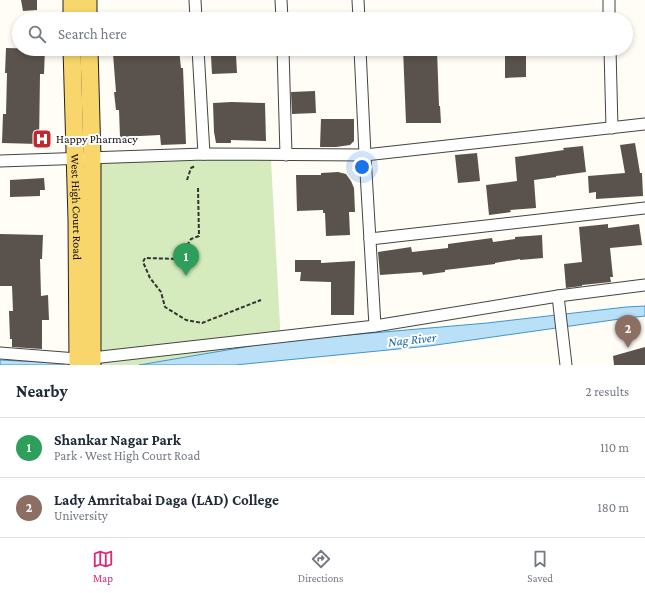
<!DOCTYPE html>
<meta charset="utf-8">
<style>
:root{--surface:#fff;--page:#f2f2f3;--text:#1f2937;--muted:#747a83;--line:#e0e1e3;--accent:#db2777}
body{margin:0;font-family:"Crimson Pro",serif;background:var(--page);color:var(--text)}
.you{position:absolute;left:362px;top:167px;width:14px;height:14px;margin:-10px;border:3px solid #fff;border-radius:50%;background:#1a73e8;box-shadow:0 0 0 6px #1a73e833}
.badge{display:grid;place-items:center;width:26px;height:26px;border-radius:50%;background:var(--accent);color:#fff;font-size:13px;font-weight:700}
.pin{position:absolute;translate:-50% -33px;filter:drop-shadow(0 1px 2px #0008)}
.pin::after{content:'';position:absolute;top:21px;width:14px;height:12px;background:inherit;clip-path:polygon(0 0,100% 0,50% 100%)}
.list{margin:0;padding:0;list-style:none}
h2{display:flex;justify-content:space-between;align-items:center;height:52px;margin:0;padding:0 16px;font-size:17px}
h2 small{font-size:13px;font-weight:400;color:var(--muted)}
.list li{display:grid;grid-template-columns:26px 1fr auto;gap:12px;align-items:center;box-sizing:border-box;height:60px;padding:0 16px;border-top:1px solid var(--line)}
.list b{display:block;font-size:15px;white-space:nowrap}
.list p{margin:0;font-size:13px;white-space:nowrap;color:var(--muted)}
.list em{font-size:13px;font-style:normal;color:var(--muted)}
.icon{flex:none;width:22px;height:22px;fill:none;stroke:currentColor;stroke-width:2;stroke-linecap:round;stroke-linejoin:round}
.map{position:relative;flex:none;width:645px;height:365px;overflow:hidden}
.search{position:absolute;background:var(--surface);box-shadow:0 2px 6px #0003;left:12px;right:12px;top:12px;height:44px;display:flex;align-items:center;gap:10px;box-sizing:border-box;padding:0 14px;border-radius:22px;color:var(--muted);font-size:15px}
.sheet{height:172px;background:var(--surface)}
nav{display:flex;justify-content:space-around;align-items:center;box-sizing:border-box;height:56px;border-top:1px solid var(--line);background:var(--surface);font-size:11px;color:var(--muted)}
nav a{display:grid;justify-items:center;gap:2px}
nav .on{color:var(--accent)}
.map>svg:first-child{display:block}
</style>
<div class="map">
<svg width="645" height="365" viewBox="0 0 645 365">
<rect width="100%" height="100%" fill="#fffdf5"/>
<!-- green -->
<path fill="#d5ebbd" d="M208 158 271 160 280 326V341L139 365H95L94 160Z"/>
<!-- water -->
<g fill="#b9e0f7" stroke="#3f96cf">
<path d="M645 306V316L627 318 429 346 235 365H139L280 341 487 323 626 307Z"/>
<path d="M0 360 64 363V365H0Z"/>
</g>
<!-- building -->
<g fill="#5a524d">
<path d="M21 0H37V10L23 11Z"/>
<path d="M6 48 45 49 44 74H40L39 144 2 143 3 114H6L7 73H5Z"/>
<path d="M157 49H179L181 68H183L186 144 161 145 160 135 120 137 119 110H116L114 92H116L113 54 157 51Z"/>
<path d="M403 49H427V51L437 50 439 106H440L441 123H406Z"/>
<path d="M505 49H526V77L505 78Z"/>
<path d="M236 55 237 73 212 74 211 56Z"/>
<path d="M315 91 316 113 292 114 291 92Z"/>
<path d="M232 102 265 103 266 141 231 140V143H216L214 132 213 103Z"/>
<path d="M321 119H354V141L350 145 336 147H320Z"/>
<path d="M635 143 640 173H642L643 196 596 199V192L589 193 588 176 625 173 620 145Z"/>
<path d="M583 146 586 172 556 176V177L534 180 536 208 510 210 511 212 489 215 486 185 517 181 515 157 564 150 563 148Z"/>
<path d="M477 153 480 181 458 183 455 155Z"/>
<path d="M338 172 346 174 351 181 354 188 355 212H349L350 235 326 236 325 213H323V210L297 211 296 175H321V173Z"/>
<path d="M44 178 45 190H40V196L10 197V180Z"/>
<path d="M608 224V228L639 224 642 245 610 248 613 277H610L611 282 582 285V286L566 288 564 264 582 262 579 227Z"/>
<path d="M0 234 43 235 42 259H40L41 296 48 295 49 320H42V349L12 347V339H10L9 311H13L12 286H0Z"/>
<path d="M542 235 543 258 520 260V259L495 263V264L445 270V272L423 275 422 272 380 275 378 252 411 247 412 252 448 248V244L492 238 493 242 515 239V237Z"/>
<path d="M295 260H321V263L355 261 354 315H331V282L300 281 301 272H295Z"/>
<path d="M645 347V365H614L613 356Z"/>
</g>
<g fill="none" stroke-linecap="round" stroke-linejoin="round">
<defs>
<g id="street">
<path d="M195 0 196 19"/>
<path d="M281 0 282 19"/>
<path d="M358 0 359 19"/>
<path d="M609 0V19"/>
<path d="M198 49 204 154"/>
<path d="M283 49 286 155"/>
<path d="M360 49 365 155 375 326"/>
<path d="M610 49 612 128"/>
<path d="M0 161 204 154 365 155 645 124"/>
<path d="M370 239 645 208"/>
<path d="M558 296 566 365"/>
<path d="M0 353 77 359"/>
<path d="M92 358 375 326 558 296 645 285"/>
</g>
<g id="primary">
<path d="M72 0V19"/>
<path d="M88 0V19"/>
<path id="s1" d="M72 49 77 220 78 365"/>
<path d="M89 49 92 158V365"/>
</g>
</defs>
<!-- street casing -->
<use href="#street" stroke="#444" stroke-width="13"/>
<!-- primary casing -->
<use href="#primary" stroke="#222" stroke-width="19"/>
<!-- path -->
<g stroke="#333" stroke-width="2" stroke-dasharray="4 2" stroke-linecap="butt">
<path d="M187 180 191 168 195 166"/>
<path d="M198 188 199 236 191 239 179 259 145 258 143 262 150 278 161 292 165 307 186 320 202 323 261 300"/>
</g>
<!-- street -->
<use href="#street" stroke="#fff" stroke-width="11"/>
<!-- primary -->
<use href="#primary" stroke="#f9d66b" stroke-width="17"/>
</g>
<!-- icons -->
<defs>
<symbol id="hospital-square" viewBox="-11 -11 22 22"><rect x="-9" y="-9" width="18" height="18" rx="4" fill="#c4262e" stroke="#fff"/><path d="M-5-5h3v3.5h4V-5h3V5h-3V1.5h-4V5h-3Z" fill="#fff"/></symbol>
</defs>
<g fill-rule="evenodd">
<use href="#hospital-square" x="31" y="128" width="22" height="22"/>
</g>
<g text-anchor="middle" stroke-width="4" stroke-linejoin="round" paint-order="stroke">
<!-- poi labels -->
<g font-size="12" fill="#111" stroke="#fff" text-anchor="start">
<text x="56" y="143">Happy Pharmacy</text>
</g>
<!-- street labels -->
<g font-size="12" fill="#111" stroke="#fff">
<text dy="4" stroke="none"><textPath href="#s1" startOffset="158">West High Court Road</textPath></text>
</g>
<!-- water labels -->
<g font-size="13" font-style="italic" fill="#1768a6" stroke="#fff">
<text transform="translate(412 339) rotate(-6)" y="5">Nag River</text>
</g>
</g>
</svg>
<div class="you"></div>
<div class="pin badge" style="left:186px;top:276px;background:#2e9e5b">1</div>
<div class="pin badge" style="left:628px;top:348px;background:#8d6e63">2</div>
<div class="search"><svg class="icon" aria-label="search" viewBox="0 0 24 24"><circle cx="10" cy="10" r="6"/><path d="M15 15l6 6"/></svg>Search here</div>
</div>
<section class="sheet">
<h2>Nearby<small>2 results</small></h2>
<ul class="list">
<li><span class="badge" style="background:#2e9e5b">1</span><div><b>Shankar Nagar Park</b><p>Park · West High Court Road</p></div><em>110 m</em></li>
<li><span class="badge" style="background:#8d6e63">2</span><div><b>Lady Amritabai Daga (LAD) College</b><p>University</p></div><em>180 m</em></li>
</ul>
</section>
<nav>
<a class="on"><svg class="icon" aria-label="map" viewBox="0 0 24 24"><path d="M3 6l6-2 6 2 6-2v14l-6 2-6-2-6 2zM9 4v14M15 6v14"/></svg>Map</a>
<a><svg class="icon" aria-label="directions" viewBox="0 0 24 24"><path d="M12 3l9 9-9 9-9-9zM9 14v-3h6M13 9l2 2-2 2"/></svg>Directions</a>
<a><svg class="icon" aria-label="saved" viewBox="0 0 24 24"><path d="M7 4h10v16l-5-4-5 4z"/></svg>Saved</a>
</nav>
